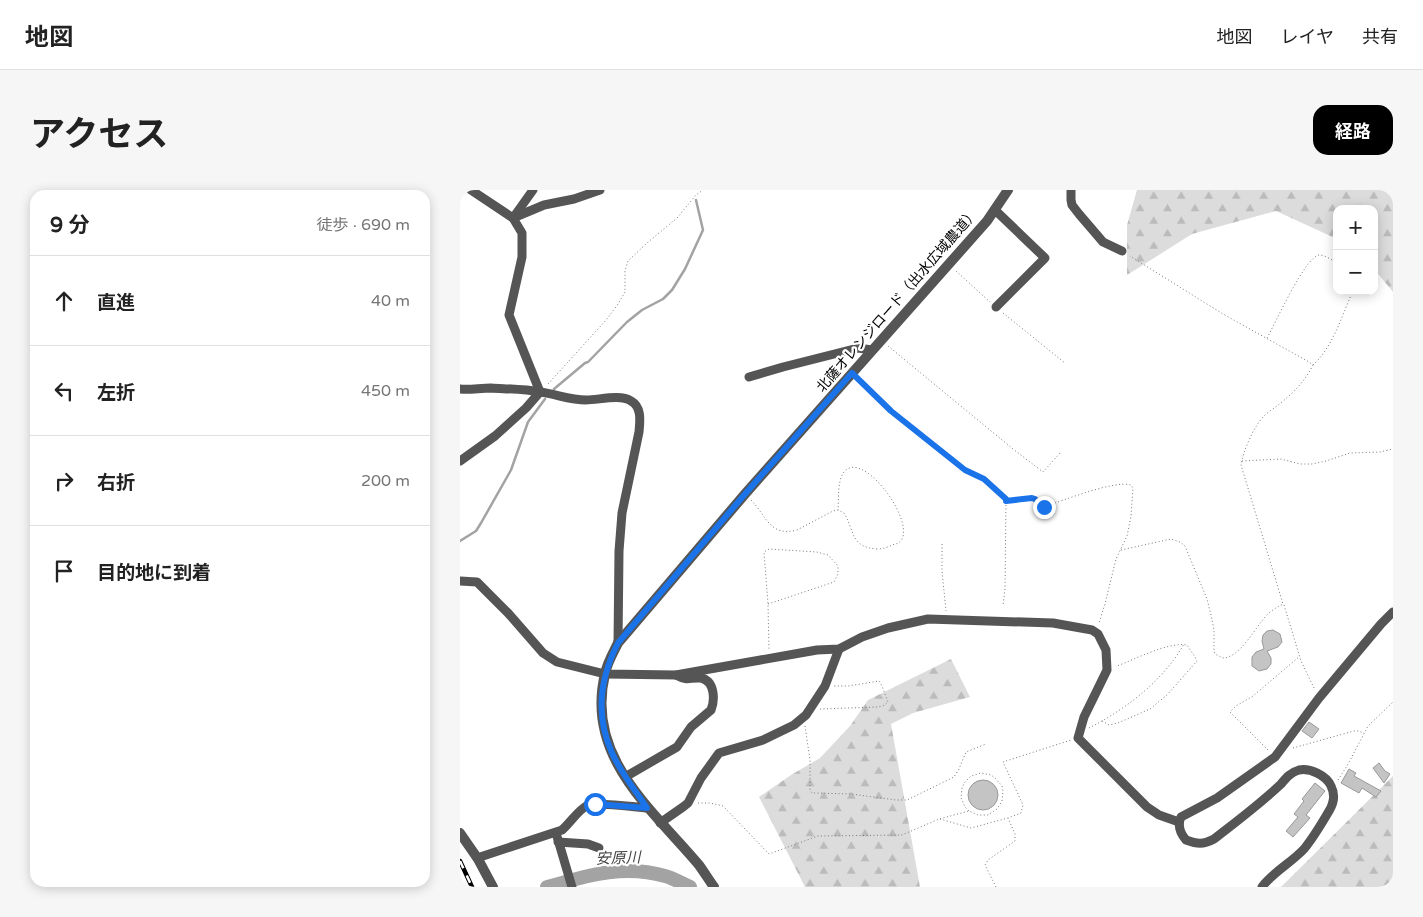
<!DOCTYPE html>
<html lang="ja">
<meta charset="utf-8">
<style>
:root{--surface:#fff;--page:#f6f6f6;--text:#222;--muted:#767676;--line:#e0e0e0;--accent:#000}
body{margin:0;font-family:"Varela Round","Noto Sans JP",sans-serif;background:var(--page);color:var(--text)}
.controls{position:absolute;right:15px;top:15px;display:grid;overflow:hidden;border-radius:10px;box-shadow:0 2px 12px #0003}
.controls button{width:45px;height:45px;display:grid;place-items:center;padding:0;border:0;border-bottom:1px solid var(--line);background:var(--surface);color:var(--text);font:25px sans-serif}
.stop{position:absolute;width:15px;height:15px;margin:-11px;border:4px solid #1a73e8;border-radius:50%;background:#fff}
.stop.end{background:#1a73e8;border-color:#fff;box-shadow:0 1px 5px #0008}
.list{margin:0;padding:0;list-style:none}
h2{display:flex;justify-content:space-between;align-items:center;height:65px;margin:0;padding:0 20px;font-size:21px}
h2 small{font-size:16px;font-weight:400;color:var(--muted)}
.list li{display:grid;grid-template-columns:32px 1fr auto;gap:15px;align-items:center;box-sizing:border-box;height:90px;padding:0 20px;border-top:1px solid var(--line)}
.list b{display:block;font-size:19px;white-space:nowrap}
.list em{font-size:16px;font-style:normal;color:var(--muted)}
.icon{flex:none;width:28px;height:28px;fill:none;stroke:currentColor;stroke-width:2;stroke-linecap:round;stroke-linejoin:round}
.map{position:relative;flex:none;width:933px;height:697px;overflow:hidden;border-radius:15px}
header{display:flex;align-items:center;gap:30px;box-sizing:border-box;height:70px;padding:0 25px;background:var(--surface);border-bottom:1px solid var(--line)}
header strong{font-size:24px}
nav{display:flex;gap:28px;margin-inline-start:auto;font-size:18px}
.intro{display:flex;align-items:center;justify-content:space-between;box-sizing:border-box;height:120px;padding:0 30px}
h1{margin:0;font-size:35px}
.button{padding:12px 22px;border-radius:15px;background:var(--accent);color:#fff;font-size:18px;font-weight:700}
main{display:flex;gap:30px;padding:0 30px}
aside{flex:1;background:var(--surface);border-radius:15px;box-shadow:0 2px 12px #0003}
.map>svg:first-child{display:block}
</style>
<header>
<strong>地図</strong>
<nav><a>地図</a><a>レイヤ</a><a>共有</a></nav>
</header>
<div class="intro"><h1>アクセス</h1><a class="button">経路</a></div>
<main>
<aside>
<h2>9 分<small>徒歩 · 690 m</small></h2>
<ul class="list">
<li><svg class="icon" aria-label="ahead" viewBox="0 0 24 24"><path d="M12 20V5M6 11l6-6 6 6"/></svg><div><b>直進</b></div><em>40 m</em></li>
<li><svg class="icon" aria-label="left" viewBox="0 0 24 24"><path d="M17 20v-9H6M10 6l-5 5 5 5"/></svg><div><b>左折</b></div><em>450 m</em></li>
<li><svg class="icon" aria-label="right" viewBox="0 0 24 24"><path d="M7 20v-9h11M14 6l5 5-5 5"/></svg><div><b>右折</b></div><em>200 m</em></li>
<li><svg class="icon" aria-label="arrive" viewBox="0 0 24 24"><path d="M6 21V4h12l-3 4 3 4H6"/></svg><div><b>目的地に到着</b></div></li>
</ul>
</aside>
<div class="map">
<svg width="933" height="697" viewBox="0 0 933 697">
<defs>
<pattern id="forest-firs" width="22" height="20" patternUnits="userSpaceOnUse" patternTransform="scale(1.25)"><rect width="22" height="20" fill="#dcdcdc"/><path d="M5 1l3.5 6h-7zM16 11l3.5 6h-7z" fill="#bbb"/></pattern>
</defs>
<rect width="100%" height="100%" fill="#fff"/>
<!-- forest -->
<g fill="url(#forest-firs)">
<path d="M677 0H933V102L914 79V19H877V49L816 21 732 44 667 85V35Z"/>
<path d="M491 469 510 507 453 523 431 534 460 697H345L299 607 331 585 360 568 390 536 408 510Z"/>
<path d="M933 586V697H821Z"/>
</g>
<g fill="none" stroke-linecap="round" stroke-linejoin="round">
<!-- stream -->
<g stroke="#a3a3a3" stroke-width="2.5">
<path d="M94 199 125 173 128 172 167 132 182 120 203 109 212 100 225 79 243 40 236 10"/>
<path d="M0 351 16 341 21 333 51 280 68 232 85 209"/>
</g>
<!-- river -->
<path stroke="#a3a3a3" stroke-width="14" d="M87 697C101 694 114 689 128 686 153 680 181 679 205 686 213 688 221 693 230 697"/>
</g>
<!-- building -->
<g fill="#c4c4c4" stroke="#999">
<path d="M813 440 820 444 822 452 818 457 807 461 811 468V474L807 479 799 481 792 476V467L796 462 804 459 802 451 803 445 807 441Z"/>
<path d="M849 532 859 539 852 548 842 541Z"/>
<path d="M919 573 925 581 930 584 924 593 913 578Z"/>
<path d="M889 579 896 583 894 586 921 601 916 607 902 598 899 603 881 593Z"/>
<circle cx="523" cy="605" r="15"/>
<path d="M855 593 865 601 846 625 850 628 833 647 826 641 838 627 834 624 844 611 842 609Z"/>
</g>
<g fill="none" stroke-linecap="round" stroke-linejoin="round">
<!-- path -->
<g stroke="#777" stroke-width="1" stroke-dasharray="1 2.5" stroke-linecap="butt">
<path d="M496 81 530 112"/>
<path d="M543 123 605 173"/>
<path d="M807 148C815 134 845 67 859 65 865 65 872 70 877 73"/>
<path d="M428 156 553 259 583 282 601 262"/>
<path d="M853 175C873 157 882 125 893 101"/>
<path d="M399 190C432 222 466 251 502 278 508 283 516 284 523 288 531 294 538 302 546 309L545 398 543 416"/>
<path d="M88 194 147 129 158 114 165 102V81L168 71 187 53 217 28 236 5 243 0"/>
<path d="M782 271 821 269 840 274H852L866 271 890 263 920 262 933 259"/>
<path d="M291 310C307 326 309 347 337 340L373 321 378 320 384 323C395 341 390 357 417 359 423 359 428 357 432 355 436 354 440 353 442 349 453 327 402 259 384 282 377 291 379 309 378 320"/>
<path d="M547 311 572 308 575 309 581 316 583 317C603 311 653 290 671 295L673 298 671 326 667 346 656 369 645 414 639 433"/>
<path d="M482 354V381L486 421"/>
<path d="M661 360 711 349 720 352 725 356 747 409 751 425 754 440V460L755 464 763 468C780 468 796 436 807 425 812 420 817 417 823 414L781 275C783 261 794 236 804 226 808 222 813 219 817 216 832 204 844 193 853 175L849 172 763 124 670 66"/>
<path d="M308 414 374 392 378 384V376L368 365 357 362 309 359 304 362 308 414 309 460"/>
<path d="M824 415 841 471 855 500"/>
<path d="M360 519 417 517 423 516 428 512 422 496 419 491 388 496H373"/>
<path d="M642 531 649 535 658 533 690 519 707 505 737 471 735 467 727 455C707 452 676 469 657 476"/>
<path d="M345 536 350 570V600L352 603H354L391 604 436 610H447L494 587 499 579 506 562 526 554"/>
<path d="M629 538C666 519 703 491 724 454"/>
<path d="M833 558 894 541H898L904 543"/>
<path d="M808 560 770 522 776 516 793 506 840 466"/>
<path d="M878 590 887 576 908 536 933 512"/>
<path d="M238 613H250L263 616 309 664 358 646 442 645 479 629 509 621 518 625H528L537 619 542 611 543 601 542 596 535 588 531 585 521 583 511 586 504 593 502 598 501 608 505 617 509 621"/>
<path d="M480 629 511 638 548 628 561 623 563 615 543 572 611 550"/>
<path d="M536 697 525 675 528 670 555 651V644L548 628"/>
</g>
<!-- minor -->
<g stroke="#555" stroke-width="9">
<path d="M11 0 53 28 62 43V67L49 125 80 202"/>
<path d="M611 0V10L612 15 619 24 643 52 662 61"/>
<path d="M535 20 585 68 536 117"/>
<path d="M53 28 84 15 114 9 140 0"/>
<path d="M53 28 73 0"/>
<path d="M289 187 323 177 398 158 412 160"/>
<path d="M0 199C10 200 20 198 31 198 47 199 64 199 80 202 96 204 110 210 126 210 139 210 160 204 171 211 182 217 180 231 179 242L162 323 159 361 158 453"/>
<path d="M0 271 35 246 66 218 80 202"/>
<path d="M0 391 17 392 48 423 83 463 97 472 145 484 216 485 357 460 379 459 402 447 428 438 468 429 593 433 632 440 638 444 646 460 647 480 624 527 618 548 687 617 699 625 719 632"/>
<path d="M165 587 217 557 231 537 251 520C255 510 255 491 241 488 229 487 229 492 216 485"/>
<path d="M200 633 223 617 228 613 241 588 259 563 303 550 334 535 346 525 365 496 379 459"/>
<path d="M96 643 112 697"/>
<path d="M98 652 128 654 139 658"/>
<path d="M17 668 102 640C110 633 119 619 128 615 135 612 176 617 187 618"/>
<path d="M802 697C813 682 831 673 844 659 853 648 862 633 869 621 874 613 875 604 871 596 866 585 850 578 839 580 831 582 826 588 821 594 800 614 777 631 754 649 743 655 737 654 726 650 720 643 717 636 721 627L757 608 815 567 859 508 921 434 933 422"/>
</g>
<!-- tertiary -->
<g stroke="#555" stroke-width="10">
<path d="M0 643 18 669 33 697"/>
<path d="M254 697C249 690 244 682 239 675 192 619 125 567 145 484 147 473 153 463 158 453L285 304 527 31 548 0"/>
</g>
<defs>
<path id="rail" d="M0 671 12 697"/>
</defs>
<!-- rail casing -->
<use href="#rail" stroke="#000" stroke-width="4.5"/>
<!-- rail -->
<use href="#rail" stroke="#fff" stroke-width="2.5" stroke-dasharray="8" stroke-linecap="butt"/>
</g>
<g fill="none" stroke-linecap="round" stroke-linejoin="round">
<!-- route -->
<path stroke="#1a73e8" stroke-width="6" d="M135 614 187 618C175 600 161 583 152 563 135 525 140 488 158 453L285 304 392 183 431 221 505 280 524 289 546 309V311L572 308 575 309 581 316 584 317"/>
</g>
<g text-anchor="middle" stroke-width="4.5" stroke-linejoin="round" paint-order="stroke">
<!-- street labels -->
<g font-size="14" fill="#000" stroke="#fff">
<text transform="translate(437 110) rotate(-49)" y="5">北薩オレンジロード（出水広域農道）</text>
</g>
<!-- water labels -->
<g font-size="15" font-style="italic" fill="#444" stroke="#fff">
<text transform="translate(158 668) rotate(-2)" y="5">安原川</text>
</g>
</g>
</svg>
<div class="controls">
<button>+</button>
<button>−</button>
</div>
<div class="stop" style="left:135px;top:614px"></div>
<div class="stop end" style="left:584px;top:317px"></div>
</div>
</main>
